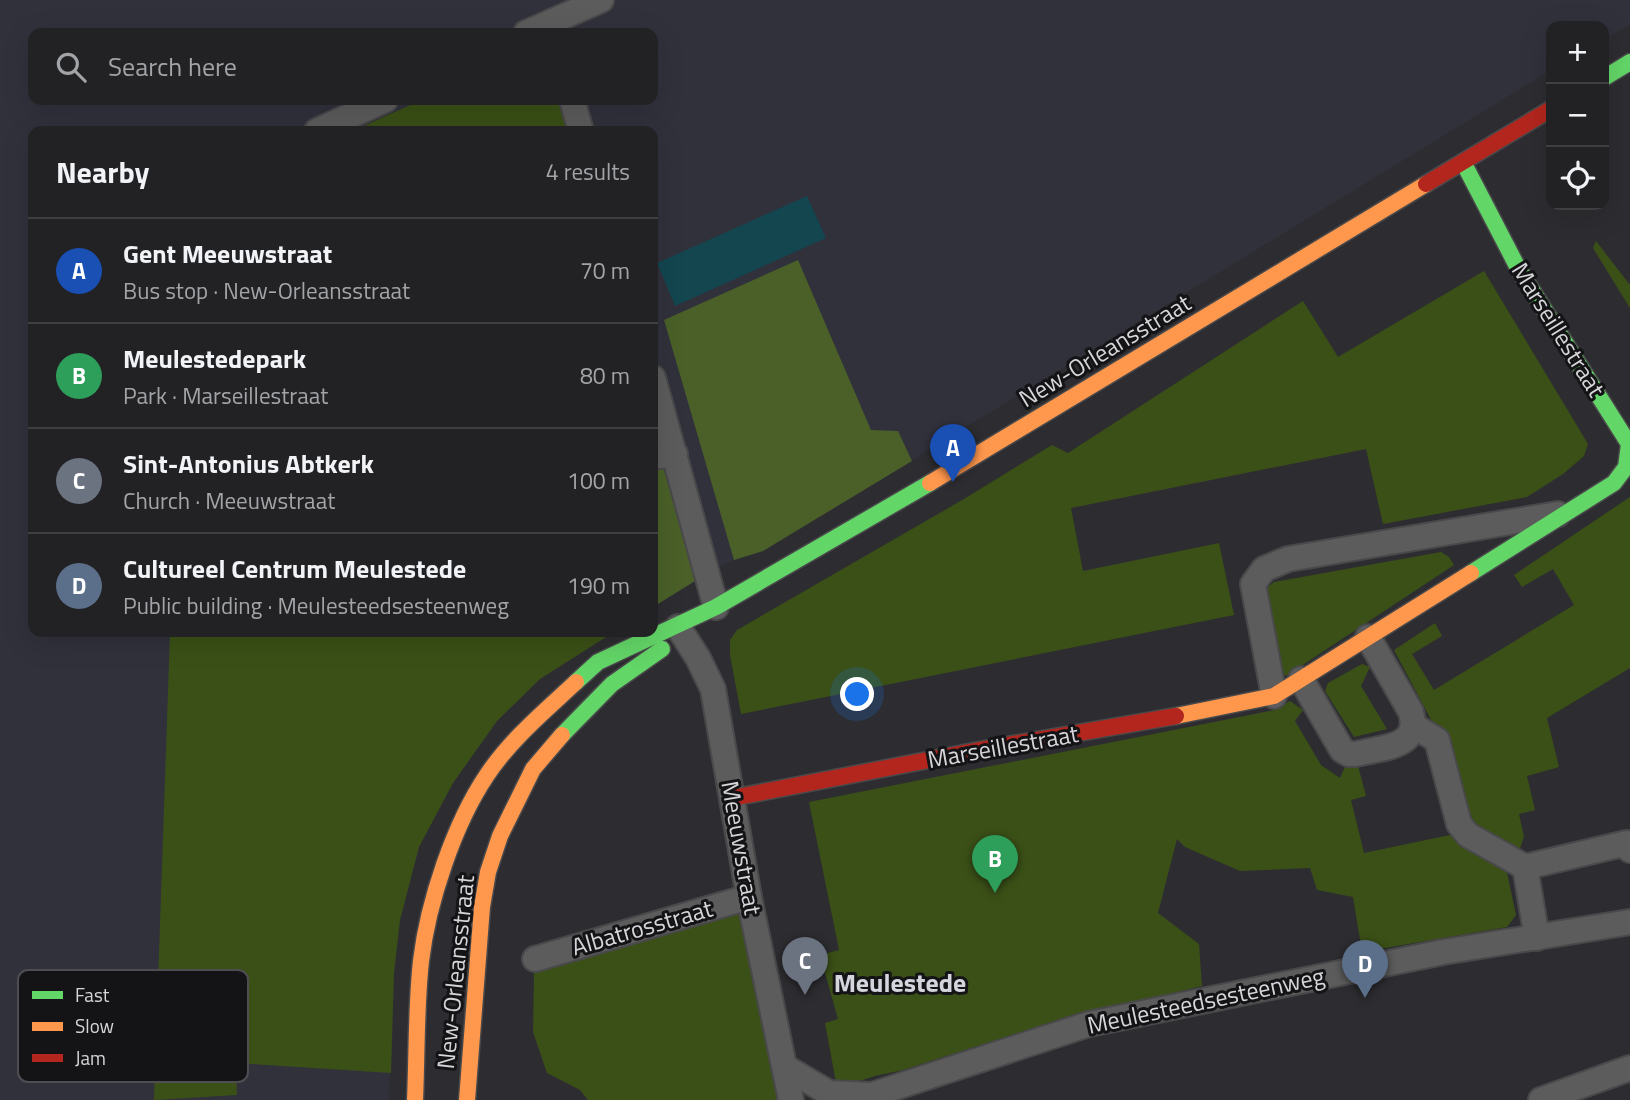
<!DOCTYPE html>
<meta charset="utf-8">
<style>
:root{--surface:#222225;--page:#2e2f32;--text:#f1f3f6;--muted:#a2a4a7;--line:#3f3f42;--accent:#bca0f2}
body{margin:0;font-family:"Titillium Web",sans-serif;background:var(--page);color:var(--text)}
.controls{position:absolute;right:21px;top:21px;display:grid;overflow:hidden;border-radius:14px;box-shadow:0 7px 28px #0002}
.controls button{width:63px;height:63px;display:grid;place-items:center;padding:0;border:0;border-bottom:2px solid var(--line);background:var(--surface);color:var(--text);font:35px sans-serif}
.you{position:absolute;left:858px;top:695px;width:24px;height:24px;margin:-18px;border:5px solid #fff;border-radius:50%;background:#1a73e8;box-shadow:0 0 0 10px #1a73e833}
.badge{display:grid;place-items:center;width:46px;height:46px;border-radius:50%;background:var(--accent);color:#fff;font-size:23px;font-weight:700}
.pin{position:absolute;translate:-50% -58px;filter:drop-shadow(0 2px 4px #0008)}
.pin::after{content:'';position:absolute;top:37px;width:24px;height:21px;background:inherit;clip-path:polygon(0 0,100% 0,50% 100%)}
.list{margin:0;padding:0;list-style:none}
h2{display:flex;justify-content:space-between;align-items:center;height:91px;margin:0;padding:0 28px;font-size:30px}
h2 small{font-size:23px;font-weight:400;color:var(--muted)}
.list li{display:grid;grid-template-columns:46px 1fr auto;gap:21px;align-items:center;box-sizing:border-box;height:105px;padding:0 28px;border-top:2px solid var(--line)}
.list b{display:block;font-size:26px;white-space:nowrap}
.list p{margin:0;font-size:23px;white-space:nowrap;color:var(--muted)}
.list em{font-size:23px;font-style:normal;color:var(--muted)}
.icon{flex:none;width:38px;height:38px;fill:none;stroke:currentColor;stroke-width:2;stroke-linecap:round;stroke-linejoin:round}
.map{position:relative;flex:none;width:1630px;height:1100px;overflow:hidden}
.search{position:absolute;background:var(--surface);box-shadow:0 7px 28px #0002;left:28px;top:28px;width:630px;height:77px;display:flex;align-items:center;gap:18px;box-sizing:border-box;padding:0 24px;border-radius:14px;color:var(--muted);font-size:26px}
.panel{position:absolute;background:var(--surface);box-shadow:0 7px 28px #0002;left:28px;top:126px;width:630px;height:511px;border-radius:14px}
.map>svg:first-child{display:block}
</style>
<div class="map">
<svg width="1630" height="1100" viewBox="0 0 1630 1100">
<rect width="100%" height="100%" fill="#2d2d31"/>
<!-- built -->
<path fill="#31313c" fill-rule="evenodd" d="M0 0H1630V25L1604 39V26H1551V70L763 551 726 563 653 607V131H33V632H614L540 679 497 721 453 783 419 847 400 920 394 973 389 1100H0ZM33 33H653V100H33Z"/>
<!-- green -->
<g fill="#3b5017">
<path d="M421 100H558L568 131H353Z"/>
<path d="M1596 241 1630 285V308L1593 248Z"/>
<path d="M1484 271 1588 444 1584 456 1563 474 1527 497 1383 524 1366 449 1071 508 1083 571 1219 543 1234 615 741 714 730 655V640L737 630 964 499 1052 445 1068 453 1303 301 1338 357Z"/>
<path d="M1630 497V668L1547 718 1559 767 1527 776 1535 810 1519 814 1524 837 1519 851 1463 822 1446 748 1394 650 1435 623 1442 636 1412 654 1434 690 1574 605 1553 569 1522 587 1514 575Z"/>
<path d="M1441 552 1449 557 1454 565 1286 676 1274 664 1262 592 1274 582Z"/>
<path d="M170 632H614L540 679 497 721 453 783 419 847 400 920 394 973 391 1073 236 1063 237 1095 154 1100Z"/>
<path d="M1362 664 1370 667 1361 686 1387 729 1354 737 1325 691 1328 683Z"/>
<path d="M1290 701 1303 710 1295 721 1321 765 1340 778 1346 765 1358 766 1366 796 1351 800 1364 853 1450 835 1506 868 1516 915 1507 927 1362 952 1353 897 1317 890 1310 868 1240 871 1185 847 1177 839 1158 913 1199 944 1202 986 1046 1024 903 1070 875 1076 837 1088 825 1023 838 1019 820 955 839 950 809 802 1275 710Z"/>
<path d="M744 909 781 1100H588L580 1090 547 1073 533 1032 534 972Z"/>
</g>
<!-- forest -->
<g fill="#4a6028">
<path d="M798 260 871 430 898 431 912 461 763 551 734 560 664 320Z"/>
<path d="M665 466 695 581 653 607V468Z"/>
</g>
<!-- water -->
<path fill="#13464f" d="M807 196 826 238 675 306 657 263Z"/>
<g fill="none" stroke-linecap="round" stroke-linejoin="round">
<defs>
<g id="street">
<path d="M526 33 601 0"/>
<path d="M572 100 581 131"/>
<path d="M317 131 385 100"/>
<path d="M653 378 716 607"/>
<path d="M653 457 675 454"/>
<path d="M678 627 698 658 713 689 749 897 791 1100"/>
<path d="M1301 679 1342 750 1349 754H1356C1383 747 1421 748 1411 712L1368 637"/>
<path d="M1274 696 1253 584 1264 569 1288 559 1558 514"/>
<path d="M1414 726 1437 740 1459 824 1468 835 1525 867"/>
<path d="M1537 938 1525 867 1627 843 1630 850"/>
<path d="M535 959 749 897"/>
<path d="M785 1067 829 1093 872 1095 1089 1024 1443 952 1630 922"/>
<path d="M1541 1100 1630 1068"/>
</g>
<g id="fast">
<path d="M1604 78 1630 62"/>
<path d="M1463 162 1518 268 1629 444 1626 467 1614 483 1471 573"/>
<path d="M576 682 598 662 716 607 930 483"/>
<path d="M562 735 612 684 662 649"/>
</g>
<g id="slow">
<path d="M930 483 1426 184"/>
<path d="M1176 716 1274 696 1471 573"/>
<path d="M415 1100C417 1054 416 1006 421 961 428 902 454 824 487 775 511 739 545 711 576 682"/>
<path d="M467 1100 482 907 488 872 500 836 533 769 562 735"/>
</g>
<g id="jam">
<path d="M1426 184 1551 109"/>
<path d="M732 798 990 748 1176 716"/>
</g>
</defs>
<!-- street casing -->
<use href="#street" stroke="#49494b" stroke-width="28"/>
<!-- fast casing -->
<use href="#fast" stroke="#49494b" stroke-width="19"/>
<!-- slow casing -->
<use href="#slow" stroke="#49494b" stroke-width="19"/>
<!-- jam casing -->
<use href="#jam" stroke="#49494b" stroke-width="19"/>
<!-- street -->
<use href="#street" stroke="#5c5c5c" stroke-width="24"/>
<!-- fast -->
<use href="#fast" stroke="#63d668" stroke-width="16"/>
<!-- slow -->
<use href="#slow" stroke="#ff974d" stroke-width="16"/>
<!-- jam -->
<use href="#jam" stroke="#b3261e" stroke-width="16"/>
</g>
<g text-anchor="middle" stroke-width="6" stroke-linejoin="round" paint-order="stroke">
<!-- street labels -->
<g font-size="24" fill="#d6d6da" stroke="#141417">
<text transform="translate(1558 330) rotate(58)" y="8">Marseillestraat</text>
<text transform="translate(1105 351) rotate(-31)" y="8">New-Orleansstraat</text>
<text transform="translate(1003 747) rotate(-10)" y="8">Marseillestraat</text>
<text transform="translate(741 848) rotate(80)" y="8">Meeuwstraat</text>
<text transform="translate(642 928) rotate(-16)" y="8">Albatrosstraat</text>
<text transform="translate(456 972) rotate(-84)" y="8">New-Orleansstraat</text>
<text transform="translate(1206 1001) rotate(-12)" y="8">Meulesteedsesteenweg</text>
</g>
<!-- neighbourhood labels -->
<g font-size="26" font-weight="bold" fill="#d5d5de" stroke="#141417">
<text x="900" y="992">Meulestede</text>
</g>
</g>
<!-- legend -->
<rect x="18" y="970" width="230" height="112" rx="10" fill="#141417" stroke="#4e4e52" stroke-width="2"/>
<rect x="32" y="991" width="31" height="8" fill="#63d668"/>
<rect x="32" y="1022" width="31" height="9" fill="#ff974d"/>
<rect x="32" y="1054" width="31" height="8" fill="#b3261e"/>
<g font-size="19" fill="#d6d6da">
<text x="75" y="1002">Fast</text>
<text x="75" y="1033">Slow</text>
<text x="75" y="1065">Jam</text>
</g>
</svg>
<div class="controls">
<button>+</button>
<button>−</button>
<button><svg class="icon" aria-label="locate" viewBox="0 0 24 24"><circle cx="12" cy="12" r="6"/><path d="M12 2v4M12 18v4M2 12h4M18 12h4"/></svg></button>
</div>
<div class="you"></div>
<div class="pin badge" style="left:953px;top:482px;background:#1a4fb4">A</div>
<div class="pin badge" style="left:995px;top:893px;background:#2e9e5b">B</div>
<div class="pin badge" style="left:805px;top:995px;background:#6b7280">C</div>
<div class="pin badge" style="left:1365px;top:998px;background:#5c6f8a">D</div>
<div class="search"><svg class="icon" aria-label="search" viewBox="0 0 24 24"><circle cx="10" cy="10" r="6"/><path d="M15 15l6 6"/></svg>Search here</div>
<section class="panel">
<h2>Nearby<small>4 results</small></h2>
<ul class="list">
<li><span class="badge" style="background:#1a4fb4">A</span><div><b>Gent Meeuwstraat</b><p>Bus stop · New-Orleansstraat</p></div><em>70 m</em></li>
<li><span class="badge" style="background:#2e9e5b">B</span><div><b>Meulestedepark</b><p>Park · Marseillestraat</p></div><em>80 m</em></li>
<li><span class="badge" style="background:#6b7280">C</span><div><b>Sint-Antonius Abtkerk</b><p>Church · Meeuwstraat</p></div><em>100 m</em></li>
<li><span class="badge" style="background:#5c6f8a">D</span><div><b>Cultureel Centrum Meulestede</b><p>Public building · Meulesteedsesteenweg</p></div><em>190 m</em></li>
</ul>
</section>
</div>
